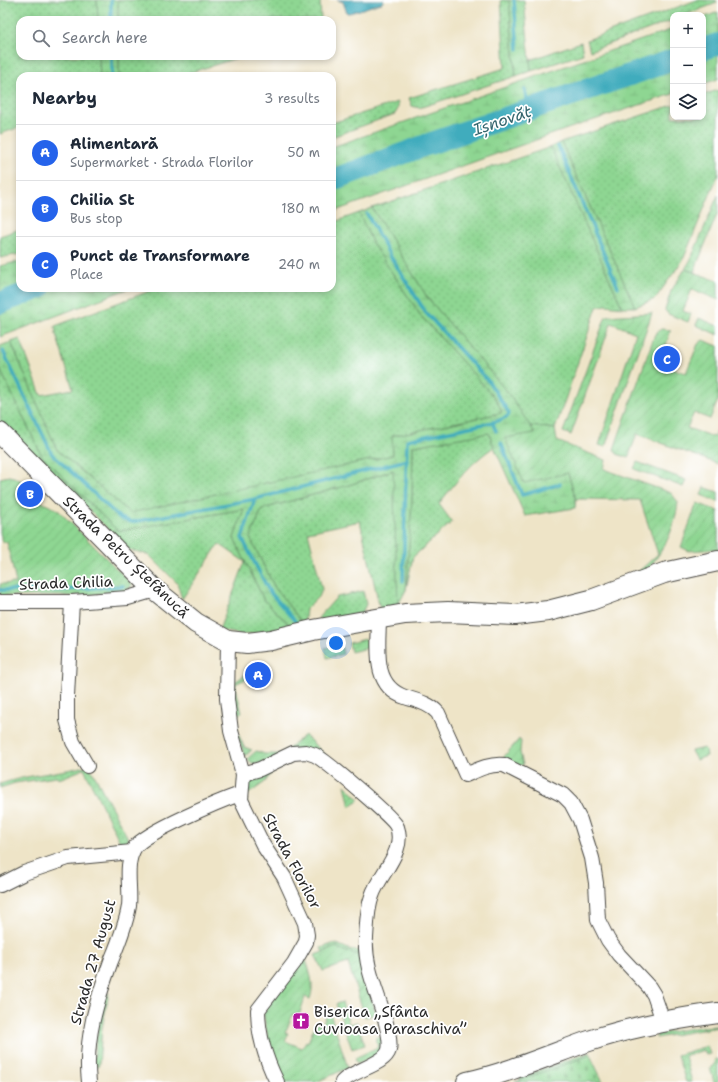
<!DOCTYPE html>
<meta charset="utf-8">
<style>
:root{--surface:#fff;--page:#f6f6f7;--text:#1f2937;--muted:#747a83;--line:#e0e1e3;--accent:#2563eb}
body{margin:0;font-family:"Shantell Sans",sans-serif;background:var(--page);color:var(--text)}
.controls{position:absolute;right:12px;top:12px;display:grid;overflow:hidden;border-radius:8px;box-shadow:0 2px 6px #0003}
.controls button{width:36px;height:36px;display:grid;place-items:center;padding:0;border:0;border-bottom:1px solid var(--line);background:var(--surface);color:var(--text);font:20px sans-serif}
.you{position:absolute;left:336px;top:643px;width:14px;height:14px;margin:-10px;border:3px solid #fff;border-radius:50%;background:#1a73e8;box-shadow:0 0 0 6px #1a73e833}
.badge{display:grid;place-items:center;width:26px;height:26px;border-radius:50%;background:var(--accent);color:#fff;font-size:13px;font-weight:700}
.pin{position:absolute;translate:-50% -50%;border:2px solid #fff;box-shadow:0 1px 4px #0006}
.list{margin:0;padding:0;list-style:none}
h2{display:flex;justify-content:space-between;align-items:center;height:52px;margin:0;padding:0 16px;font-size:17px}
h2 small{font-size:13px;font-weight:400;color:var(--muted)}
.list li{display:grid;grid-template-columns:26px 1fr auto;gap:12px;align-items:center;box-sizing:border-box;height:56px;padding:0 16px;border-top:1px solid var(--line)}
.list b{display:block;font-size:15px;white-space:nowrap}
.list p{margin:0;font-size:13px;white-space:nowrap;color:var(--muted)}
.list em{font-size:13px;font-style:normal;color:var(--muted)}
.icon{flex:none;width:22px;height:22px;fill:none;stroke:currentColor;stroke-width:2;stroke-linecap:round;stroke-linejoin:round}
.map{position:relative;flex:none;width:718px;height:1082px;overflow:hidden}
.search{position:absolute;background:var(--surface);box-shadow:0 2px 6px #0003;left:16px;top:16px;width:320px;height:44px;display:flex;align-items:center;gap:10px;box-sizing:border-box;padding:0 14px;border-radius:12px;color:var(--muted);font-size:15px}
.panel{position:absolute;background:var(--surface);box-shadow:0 2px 6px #0003;left:16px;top:72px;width:320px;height:220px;border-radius:12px}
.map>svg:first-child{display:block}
</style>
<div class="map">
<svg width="718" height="1082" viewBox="0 0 718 1082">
<defs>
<pattern id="grass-dots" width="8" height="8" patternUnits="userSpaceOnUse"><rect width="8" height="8" fill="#8ed692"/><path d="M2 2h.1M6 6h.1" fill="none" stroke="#7bb87e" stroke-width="1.8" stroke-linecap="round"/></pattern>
<pattern id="wetland-marsh" width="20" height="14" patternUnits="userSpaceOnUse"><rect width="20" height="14" fill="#8ed692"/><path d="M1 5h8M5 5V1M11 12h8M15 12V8" fill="none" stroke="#7bb87e"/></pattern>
<pattern id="cemetery-stones" width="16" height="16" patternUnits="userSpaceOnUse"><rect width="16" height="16" fill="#8ed692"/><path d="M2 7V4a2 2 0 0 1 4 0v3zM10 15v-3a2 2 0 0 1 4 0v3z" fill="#7bb87e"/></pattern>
<pattern id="garden-furrows" width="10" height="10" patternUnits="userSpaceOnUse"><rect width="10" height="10" fill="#8ed692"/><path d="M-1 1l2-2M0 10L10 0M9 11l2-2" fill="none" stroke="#7bb87e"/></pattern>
<pattern id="water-ripples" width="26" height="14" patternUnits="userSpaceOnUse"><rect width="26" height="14" fill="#3facbd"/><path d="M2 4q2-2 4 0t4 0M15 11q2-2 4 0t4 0" fill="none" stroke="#358c9a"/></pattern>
</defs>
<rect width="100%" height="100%" fill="#fff"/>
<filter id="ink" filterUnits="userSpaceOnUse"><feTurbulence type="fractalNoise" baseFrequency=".025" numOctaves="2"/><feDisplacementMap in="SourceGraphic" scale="8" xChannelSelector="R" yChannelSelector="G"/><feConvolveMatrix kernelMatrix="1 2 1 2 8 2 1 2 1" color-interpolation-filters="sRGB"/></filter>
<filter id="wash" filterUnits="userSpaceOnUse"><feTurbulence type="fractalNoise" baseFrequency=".012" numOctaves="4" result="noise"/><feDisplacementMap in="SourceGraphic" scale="16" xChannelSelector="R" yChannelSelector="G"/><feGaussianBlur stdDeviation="0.9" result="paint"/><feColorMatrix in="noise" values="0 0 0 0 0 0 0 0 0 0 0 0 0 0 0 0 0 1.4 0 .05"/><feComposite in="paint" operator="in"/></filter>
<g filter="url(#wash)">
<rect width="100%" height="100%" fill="#eee4c7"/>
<!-- grass -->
<g fill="url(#grass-dots)" stroke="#5c805e">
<path d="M0 0H97L98 20H20V56H99L100 76H20V127L0 134Z"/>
<path d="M118 0H320L321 20H118Z"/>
<path d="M501 0H509L516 76 419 108 412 106 409 98 505 68Z"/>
<path d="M697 0H716L717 3 685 15H673V20L590 51 587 40Z"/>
<path d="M581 42 583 54 531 71 530 60Z"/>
<path d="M119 56H243L179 76H119Z"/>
<path d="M718 90V175L683 260 655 299 635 307 561 142 673 105V117H703V95Z"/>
<path d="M398 102V109L395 114 332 137V123Z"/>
<path d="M551 147 622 307 606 305 597 307 555 429 530 426 508 393 427 297 372 208Z"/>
<path d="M718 195V212L694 272 685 269 690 261Z"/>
<path d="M359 213 373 244 421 316 495 398 501 409V413L393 436V455L130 514 57 450 11 342 20 339 41 395 73 389 56 334 55 326 158 288H332V223Z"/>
<path d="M20 229V254L0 258V236Z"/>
<path d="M0 369 42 456 118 531 244 509 234 538 264 600 292 627 243 635 219 630 245 562 219 544 182 599 177 583 149 555 129 550 0 421Z"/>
<path d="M489 432 494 447C471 462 455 483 439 504L452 522 413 557 406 590 412 498 413 446Z"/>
<path d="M394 470 398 605 380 609 360 521 308 532 322 589 320 595 306 609 304 625 275 588 250 538 262 509 352 484Z"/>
<path d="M363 591 366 604 362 613 322 621 318 618 337 597Z"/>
<path d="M89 765 129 840 121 844 84 769 59 779 56 777 15 783 0 788V784C29 774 60 773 89 765Z"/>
<path d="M335 943 348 949 360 951V955L344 951 336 947 323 952 321 948Z"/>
</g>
<!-- wetland -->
<g fill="url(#wetland-marsh)" stroke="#5c805e">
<path d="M97 0H118V20H98Z"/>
<path d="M509 0H524L531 71 516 76Z"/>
<path d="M718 12V79L703 84V18Z"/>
<path d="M673 29V94L570 128 332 212V147Z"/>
<path d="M99 56H119V76H100Z"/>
<path d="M561 142 635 307H622L551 147Z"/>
<path d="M372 208 427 297 508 393 535 433 568 473 576 499 575 508 525 516 494 447 489 433 413 446 412 498 406 590 398 605 393 470 352 484 262 509 250 538 275 588 304 625 292 627 264 600 234 538 244 509 118 531 42 456 0 369V346L11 342 57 450 130 513 393 455 392 436 501 413V409L495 398 421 316 373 244 359 213Z"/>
<path d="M20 261V288H130L0 337V266Z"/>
</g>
<!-- cemetery -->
<path fill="url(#cemetery-stones)" stroke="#5c805e" d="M590 1055 603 1082H515Z"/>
<!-- garden -->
<g fill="url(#garden-furrows)" stroke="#5c805e">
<path d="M685 269 718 281V300L692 289 683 311 691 314 688 322 668 314 665 310 671 291Z"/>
<path d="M652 313 605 447 599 445 636 333 611 323 571 435 563 432 606 316Z"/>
<path d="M699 318 718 326V335L696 325Z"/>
<path d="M661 329 671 330 658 368 668 371 670 368 686 373 698 344 703 340 718 346V400L710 419 694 413 687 428 714 437 718 429V464L637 434 628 458 617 454 614 449 655 334Z"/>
<path d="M530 426 555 429 557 441 606 460 604 469 671 493 678 502C675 531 663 551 645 573H637L658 554 640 500 576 499 568 473 524 483 505 438 535 433Z"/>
<path d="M637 462 686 480 683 487 634 469Z"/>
<path d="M9 476C26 478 29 494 42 502 46 505 52 507 57 509L132 584 130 588 124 591 78 596H0V584L16 583 7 542H2L0 532V478Z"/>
<path d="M704 487 718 492V502L701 495Z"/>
<path d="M697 503 718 511V549L689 551 681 547Z"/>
<path d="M366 639 368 648 351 652 349 643Z"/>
<path d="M341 645 343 654 327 658 325 648Z"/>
<path d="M259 665 263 671 245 675 246 679 235 684 242 713 235 715 238 733 244 747 252 750 245 756 235 730 233 683 245 675 246 667Z"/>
<path d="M305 735 337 767 320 755 261 765 252 763 247 759 256 751 265 754H282Z"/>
<path d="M519 739 521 741 520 752 523 765 518 766 503 758Z"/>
<path d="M704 748 706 750 707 756 696 760 691 751Z"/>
<path d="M282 764 272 772 265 782 247 795 246 804V787C256 775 268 769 282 764Z"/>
<path d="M345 785 359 799 350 807Z"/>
<path d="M336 947 344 951 360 955 376 1014 365 1017 348 963 323 971 315 955Z"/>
<path d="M306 960C310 973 315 985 310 999L305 997 299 1016 293 1014 285 1033 288 1034 285 1041 302 1048 306 1041 308 1042 316 1023 322 1025 328 1013H330L348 1068 316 1082H283L273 1066 263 1012 302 962Z"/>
<path d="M109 993 102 1028 99 1065 92 1069 102 998Z"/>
<path d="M342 1002 349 1024 357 1022 365 1045 352 1049 336 1004Z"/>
<path d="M718 1026V1027L656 1038 657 1034 700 1027Z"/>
<path d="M383 1036 384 1052 357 1064 355 1058 378 1047 375 1038Z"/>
<path d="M707 1046 710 1054 706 1055 704 1050 685 1056 692 1082H686L677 1055Z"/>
<path d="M590 1052V1055L520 1080V1077Z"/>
<path d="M718 1059V1082H714L710 1068 715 1063 714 1060Z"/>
</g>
<!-- water -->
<path fill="url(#water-ripples)" stroke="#356c74" d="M337 0H384L382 3C375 4 351 14 347 13L343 2Z"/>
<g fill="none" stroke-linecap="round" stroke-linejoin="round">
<!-- stream -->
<g stroke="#3facbd" stroke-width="3.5">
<path d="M111 0V20"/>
<path d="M514 0 518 49"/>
<path d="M112 56V76"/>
<path d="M525 90 529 110"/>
<path d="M558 146 618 287"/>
<path d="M367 214 389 254 426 313 489 382 509 413 508 416 498 421 407 440 403 581"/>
<path d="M3 351 52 454 120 518 132 522 255 499"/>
<path d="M492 422 496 431"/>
<path d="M501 443 522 495 560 484"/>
<path d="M0 590H61L123 586"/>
<path d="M295 621 269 591 242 538 255 499 407 460"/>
</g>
<!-- river -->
<g stroke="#3facbd" stroke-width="22">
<path d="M703 49 718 44"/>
<path d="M332 180 426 145 673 60"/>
<path d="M0 303 40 288"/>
</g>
</g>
</g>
<g filter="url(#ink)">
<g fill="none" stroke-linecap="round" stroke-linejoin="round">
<defs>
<g id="street">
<path d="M0 602H72L128 598 155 590"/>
<path d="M72 602 67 696V720L73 742 87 766"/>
<path d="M379 618C379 646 371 686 405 697 417 701 429 703 438 713L466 775C477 770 491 763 504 765L563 795 571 803 580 820 592 858 596 883 598 920 608 940 619 955 649 987 654 995 663 1021"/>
<path d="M228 641 227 699 231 731 243 774 241 800 263 845 284 877 305 923 307 935 306 942 294 963 258 1010C258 1035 266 1060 277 1082"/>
<path d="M243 774 260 769 293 753 306 752 315 755C326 761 394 818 397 827 406 852 379 874 372 896 367 909 367 924 366 938 364 968 379 995 386 1023 388 1031 391 1042 389 1050 385 1065 352 1070 342 1082"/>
<path d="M0 885 24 873 68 858 132 852"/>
<path d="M89 1082C84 1040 97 1000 111 961 118 944 126 925 129 906 131 888 124 863 135 847 146 832 220 801 240 794"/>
</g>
<g id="secondary">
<path d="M0 433 155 590 196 623 228 641 247 643 271 640 313 630 405 614 448 612 515 615 548 611 591 600 664 573 718 561"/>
<path d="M467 1082C508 1073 547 1056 586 1042 629 1027 673 1019 718 1013"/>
</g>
</defs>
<!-- street casing -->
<use href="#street" stroke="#484742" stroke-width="16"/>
<!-- secondary casing -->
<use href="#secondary" stroke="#484742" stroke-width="22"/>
<!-- street -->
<use href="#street" stroke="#fff" stroke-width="14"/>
<!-- secondary -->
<use href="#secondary" stroke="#fff" stroke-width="20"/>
</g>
</g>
<!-- icons -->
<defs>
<symbol id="church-square" viewBox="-11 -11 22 22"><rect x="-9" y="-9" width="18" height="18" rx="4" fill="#b5179e" stroke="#fff"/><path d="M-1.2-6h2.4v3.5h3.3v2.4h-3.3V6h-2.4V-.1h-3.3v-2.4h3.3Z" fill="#fff"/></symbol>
</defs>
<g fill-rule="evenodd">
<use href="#church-square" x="291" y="1011" width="20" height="20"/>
</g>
<g text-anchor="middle" stroke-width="3.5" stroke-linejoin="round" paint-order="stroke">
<!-- street labels -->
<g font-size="15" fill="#2b2b2b" stroke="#fff">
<text transform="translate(126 557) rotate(44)" y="5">Strada Petru Ștefănucă</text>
<text transform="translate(66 583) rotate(-2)" y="5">Strada Chilia</text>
<text transform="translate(292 861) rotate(62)" y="5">Strada Florilor</text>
<text transform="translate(93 962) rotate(-74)" y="5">Strada 27 August</text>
</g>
<!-- poi labels -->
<g font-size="15" fill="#2b2b2b" stroke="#fff" text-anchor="start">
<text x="314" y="1017">Biserica „Sfânta<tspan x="314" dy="17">Cuvioasa Paraschiva”</tspan></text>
</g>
<!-- water labels -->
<g font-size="16" font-style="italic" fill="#34656d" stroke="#fff">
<text transform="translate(502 120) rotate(-19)" y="6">Ișnovăț</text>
</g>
</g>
</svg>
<div class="controls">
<button>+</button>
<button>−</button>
<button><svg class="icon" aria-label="layers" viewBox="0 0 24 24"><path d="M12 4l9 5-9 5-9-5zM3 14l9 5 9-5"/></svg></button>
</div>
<div class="you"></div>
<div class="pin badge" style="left:258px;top:675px">A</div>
<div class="pin badge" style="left:30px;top:494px">B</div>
<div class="pin badge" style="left:667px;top:359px">C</div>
<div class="search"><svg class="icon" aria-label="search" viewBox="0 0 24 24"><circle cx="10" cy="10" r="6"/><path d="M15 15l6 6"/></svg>Search here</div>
<section class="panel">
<h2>Nearby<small>3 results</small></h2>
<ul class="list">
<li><span class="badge">A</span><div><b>Alimentară</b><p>Supermarket · Strada Florilor</p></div><em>50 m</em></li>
<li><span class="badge">B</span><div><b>Chilia St</b><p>Bus stop</p></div><em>180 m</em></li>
<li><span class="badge">C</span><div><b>Punct de Transformare</b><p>Place</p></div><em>240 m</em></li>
</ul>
</section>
</div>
